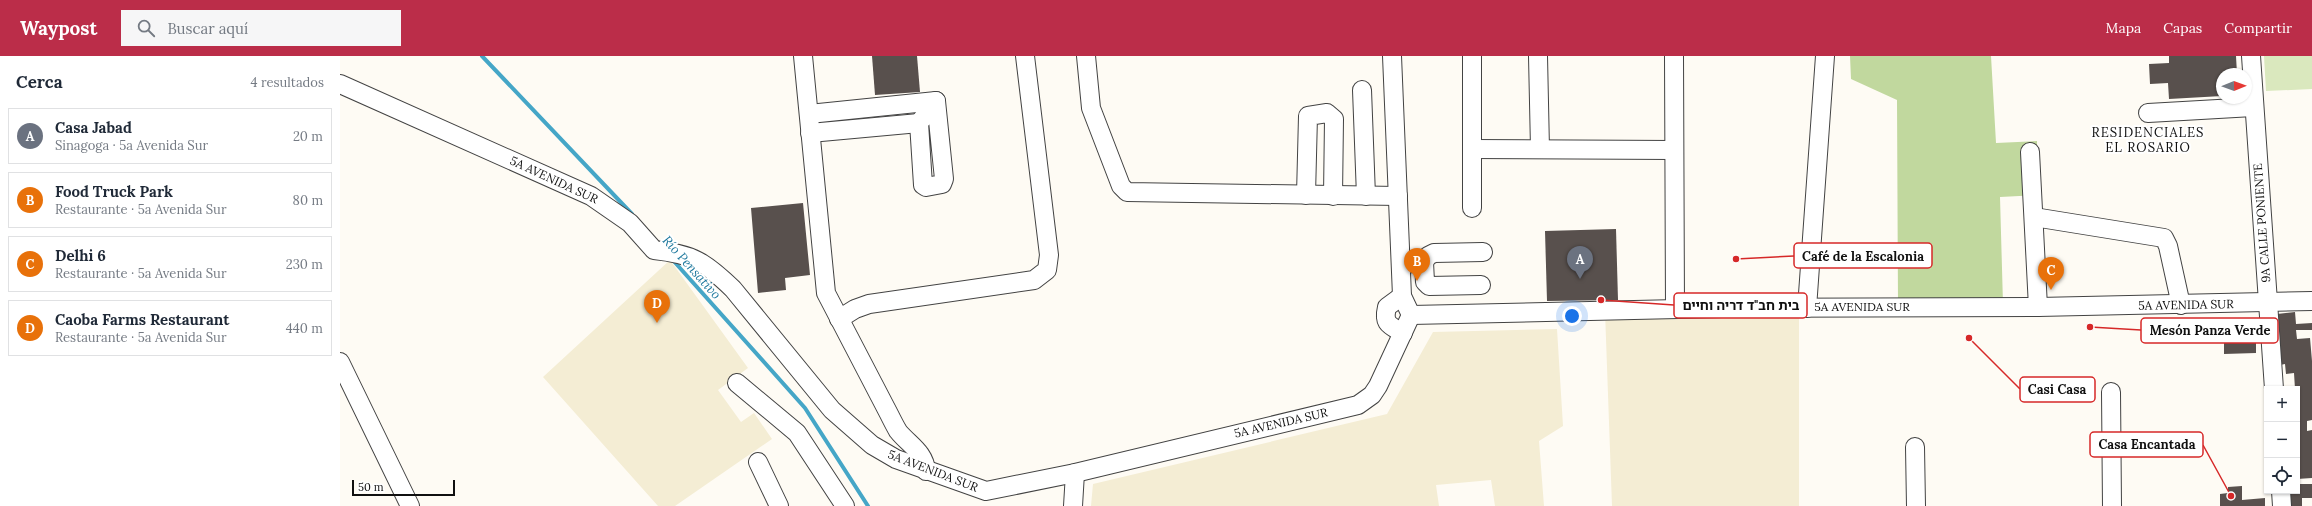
<!DOCTYPE html>
<html lang="es">
<meta charset="utf-8">
<style>
:root{--surface:#fff;--page:#f6f6f7;--text:#1f2937;--muted:#747a83;--line:#e0e1e3;--accent:#bb2d49}
body{margin:0;font-family:Lora,"Noto Sans Hebrew",serif;background:var(--page);color:var(--text)}
.controls{position:absolute;right:12px;bottom:12px;display:grid;overflow:hidden;border-radius:0px;box-shadow:0 1px 3px #0004}
.controls button{width:36px;height:36px;display:grid;place-items:center;padding:0;border:0;border-bottom:1px solid var(--line);background:var(--surface);color:var(--text);font:20px sans-serif}
.compass{position:absolute;left:1876px;top:12px;width:36px;height:36px;border-radius:50%;background:var(--surface);box-shadow:0 1px 3px #0004;rotate:89deg}
.scale{position:absolute;left:12px;bottom:10px;width:103px;box-sizing:border-box;padding-left:4px;border:2px solid #101010;border-top:0;font-size:11px;line-height:14px;white-space:nowrap;color:#101010;-webkit-text-stroke:3px #fff;paint-order:stroke}
.you{position:absolute;left:1232px;top:260px;width:14px;height:14px;margin:-10px;border:3px solid #fff;border-radius:50%;background:#1a73e8;box-shadow:0 0 0 6px #1a73e833}
.badge{display:grid;place-items:center;width:26px;height:26px;border-radius:50%;background:var(--accent);color:#fff;font-size:13px;font-weight:700}
.pin{position:absolute;translate:-50% -33px;filter:drop-shadow(0 1px 2px #0008)}
.pin::after{content:'';position:absolute;top:21px;width:14px;height:12px;background:inherit;clip-path:polygon(0 0,100% 0,50% 100%)}
.list{margin:0;padding:0;list-style:none}
h2{display:flex;justify-content:space-between;align-items:center;height:52px;margin:0;padding:0 16px;font-size:17px}
h2 small{font-size:13px;font-weight:400;color:var(--muted)}
.list li{display:grid;grid-template-columns:26px 1fr auto;gap:12px;align-items:center;box-sizing:border-box;height:56px;margin:0 8px 8px;padding:0 8px;border:1px solid var(--line);border-radius:0px}
.list b{display:block;font-size:15px;white-space:nowrap}
.list p{margin:0;font-size:13px;white-space:nowrap;color:var(--muted)}
.list em{font-size:13px;font-style:normal;color:var(--muted)}
.icon{flex:none;width:22px;height:22px;fill:none;stroke:currentColor;stroke-width:2;stroke-linecap:round;stroke-linejoin:round}
.map{position:relative;flex:none;width:1972px;height:450px;overflow:hidden}
header{display:flex;align-items:center;gap:24px;box-sizing:border-box;height:56px;padding:0 20px;background:var(--accent);color:#fff}
header strong{font-size:19px}
nav{display:flex;gap:22px;margin-inline-start:auto;font-size:14px}
.search{width:280px;height:36px;background:var(--page);display:flex;align-items:center;gap:10px;box-sizing:border-box;padding:0 14px;border-radius:0px;color:var(--muted);font-size:15px}
main{display:flex}
aside{flex:1;background:var(--surface)}
.map>svg:first-child{display:block}
</style>
<header>
<strong>Waypost</strong>
<div class="search"><svg class="icon" aria-label="search" viewBox="0 0 24 24"><circle cx="10" cy="10" r="6"/><path d="M15 15l6 6"/></svg>Buscar aquí</div>
<nav><a>Mapa</a><a>Capas</a><a>Compartir</a></nav>
</header>
<main>
<aside>
<h2>Cerca<small>4 resultados</small></h2>
<ul class="list">
<li><span class="badge" style="background:#6b7280">A</span><div><b>Casa Jabad</b><p>Sinagoga · 5a Avenida Sur</p></div><em>20 m</em></li>
<li><span class="badge" style="background:#e8710a">B</span><div><b>Food Truck Park</b><p>Restaurante · 5a Avenida Sur</p></div><em>80 m</em></li>
<li><span class="badge" style="background:#e8710a">C</span><div><b>Delhi 6</b><p>Restaurante · 5a Avenida Sur</p></div><em>230 m</em></li>
<li><span class="badge" style="background:#e8710a">D</span><div><b>Caoba Farms Restaurant</b><p>Restaurante · 5a Avenida Sur</p></div><em>440 m</em></li>
</ul>
</aside>
<div class="map">
<svg width="1972" height="450" viewBox="0 0 1972 450">
<rect width="100%" height="100%" fill="#fefbf4"/>
<!-- farmland -->
<g fill="#f4edd4">
<path d="M330 204 408 312 378 334 401 366 414 357 432 383 335 450H318L203 321Z"/>
<path d="M1459 251V450H1272L1265 255Z"/>
<path d="M1217 273 1223 370 1199 385 1204 450H1155L1151 424 1096 429 1099 450H751L753 428 1047 358 1093 276Z"/>
</g>
<!-- green -->
<path fill="#dae8be" d="M1924 0H1972V33L1926 35Z"/>
<!-- forest -->
<path fill="#c1d89e" d="M1510 0H1651L1656 87 1697 85 1698 139 1660 141 1663 248 1558 249 1557 44 1511 23Z"/>
<g fill="none" stroke-linecap="round" stroke-linejoin="round">
<!-- stream -->
<g stroke="#45a6c7" stroke-width="4">
<path d="M142 0 292 158"/>
<path d="M331 202 465 352 528 450"/>
</g>
</g>
<!-- building -->
<g fill="#58504d">
<path d="M532 0H577L580 36 535 39Z"/>
<path d="M1829 0H1896L1897 18H1882V40L1829 43 1828 27 1810 28 1809 8 1829 7Z"/>
<path d="M463 147 470 219 445 222 446 234 418 237 411 152Z"/>
<path d="M1276 173 1278 244 1207 245 1205 175Z"/>
<path d="M1955 256 1956 268 1972 267V274H1956L1957 283 1970 282 1972 305V364L1967 365V375L1972 374V422L1957 423V333H1955L1954 317 1946 318 1945 308 1940 309 1937 258Z"/>
<path d="M1916 276V297L1884 298V277Z"/>
<path d="M1957 428H1972V442H1962V450H1949L1948 435H1957Z"/>
<path d="M1902 430V444L1925 442V450H1880V438L1888 437V431Z"/>
</g>
<g fill="none" stroke-linecap="round" stroke-linejoin="round">
<defs>
<g id="minor">
<path d="M463 0 486 237 549 358C552 364 555 370 558 375 568 388 585 396 586 415"/>
<path d="M746 0 751 52 781 130 787 136 1058 140"/>
<path d="M1052 0 1062 240 1071 259"/>
<path d="M1132 0V152"/>
<path d="M1198 0 1200 93"/>
<path d="M1334 0 1335 253"/>
<path d="M1911 0 1934 333"/>
<path d="M0 28 251 140 290 167 314 194C353 198 365 206 393 233L492 354 532 389 556 403 646 435 735 417 1018 349 1032 339 1038 330 1071 259"/>
<path d="M1022 34 1026 140"/>
<path d="M596 45 604 123 602 128 586 131 583 129 579 67Z"/>
<path d="M1808 57 1913 51"/>
<path d="M469 58 596 45"/>
<path d="M470 77 579 67"/>
<path d="M1132 93 1334 94"/>
<path d="M1690 96 1698 251"/>
<path d="M966 139 968 60 987 57 994 63 993 140"/>
<path d="M1694 161 1824 182 1828 190 1841 249"/>
<path d="M1084 206 1085 226 1089 230 1141 229"/>
<path d="M1062 208 1084 206 1088 200 1094 197 1143 196"/>
<path d="M1062 240 1047 251C1043 268 1049 269 1063 277"/>
<path d="M1467 252 1485 0"/>
<path d="M1071 259 1382 252 1698 251 1972 245"/>
<path d="M499 263 515 253 529 248 694 224 707 214 709 199 685 0"/>
<path d="M0 306 70 450"/>
<path d="M397 327 457 377 505 450"/>
<path d="M1771 336 1772 450"/>
<path d="M1575 391 1576 450"/>
<path d="M418 406 439 450"/>
<path d="M1941 435 1942 450"/>
<path d="M733 450 735 417"/>
</g>
</defs>
<!-- minor casing -->
<use href="#minor" stroke="#434343" stroke-width="20"/>
<!-- minor -->
<use href="#minor" stroke="#fff" stroke-width="18"/>
</g>
<g text-anchor="middle" stroke-width="4" stroke-linejoin="round" paint-order="stroke">
<!-- street labels -->
<g font-size="12" fill="#101010" stroke="#fff">
<text transform="translate(214 124) rotate(25)" y="4">5A AVENIDA SUR</text>
<text transform="translate(1922 167) rotate(-94)" y="4">9A CALLE PONIENTE</text>
<text transform="translate(1846 249) rotate(-1)" y="4">5A AVENIDA SUR</text>
<text x="1522" y="255">5A AVENIDA SUR</text>
<text transform="translate(941 367) rotate(-13)" y="4">5A AVENIDA SUR</text>
<text transform="translate(593 415) rotate(21)" y="4">5A AVENIDA SUR</text>
</g>
<!-- neighbourhood labels -->
<g font-size="13" letter-spacing="1" fill="#101010" stroke="#fff">
<text x="1808" y="81">RESIDENCIALES<tspan x="1808" dy="15">EL ROSARIO</tspan></text>
</g>
<!-- water labels -->
<g font-size="13" font-style="italic" fill="#1e789d" stroke="#fff">
<text transform="translate(352 211) rotate(48)" y="5">Río Pensativo</text>
</g>
</g>
<!-- callouts -->
<path fill="none" stroke="#d62828" stroke-width="1.5" d="M1396 203L1454 200M1261 244L1334 249M1750 271L1801 274M1629 282L1680 333M1891 440L1863 389"/>
<g fill="#d62828" stroke="#fff" stroke-width="1.5">
<circle cx="1396" cy="203" r="4"/>
<circle cx="1261" cy="244" r="4"/>
<circle cx="1750" cy="271" r="4"/>
<circle cx="1629" cy="282" r="4"/>
<circle cx="1891" cy="440" r="4"/>
</g>
<g fill="#fff" stroke="#d62828" stroke-width="1.5">
<rect x="1454" y="187" width="138" height="25" rx="4"/>
<rect x="1334" y="237" width="133" height="25" rx="4"/>
<rect x="1801" y="262" width="137" height="25" rx="4"/>
<rect x="1680" y="321" width="75" height="25" rx="4"/>
<rect x="1750" y="376" width="113" height="25" rx="4"/>
</g>
<g font-size="13" text-anchor="middle" font-weight="bold" fill="#101010">
<text x="1523" y="205">Café de la Escalonia</text>
<text x="1401" y="254">בית חב"ד דריה וחיים</text>
<text x="1870" y="279">Mesón Panza Verde</text>
<text x="1717" y="338">Casi Casa</text>
<text x="1807" y="393">Casa Encantada</text>
</g>
</svg>
<div class="controls">
<button>+</button>
<button>−</button>
<button><svg class="icon" aria-label="locate" viewBox="0 0 24 24"><circle cx="12" cy="12" r="6"/><path d="M12 2v4M12 18v4M2 12h4M18 12h4"/></svg></button>
</div>
<svg class="compass" viewBox="-18 -18 36 36"><path d="M0-13l5 13h-10z" fill="#e53935"/><path d="M0 13l5-13h-10z" fill="#747a83"/></svg>
<div class="scale">50 m</div>
<div class="you"></div>
<div class="pin badge" style="left:1240px;top:223px;background:#6b7280">A</div>
<div class="pin badge" style="left:1077px;top:225px;background:#e8710a">B</div>
<div class="pin badge" style="left:1711px;top:234px;background:#e8710a">C</div>
<div class="pin badge" style="left:317px;top:267px;background:#e8710a">D</div>
</div>
</main>
